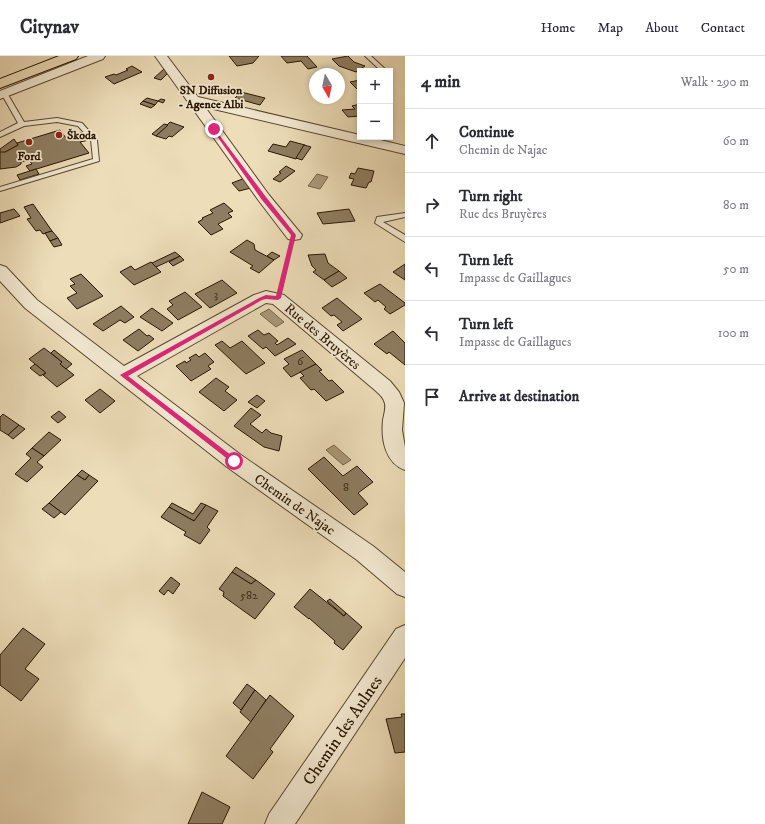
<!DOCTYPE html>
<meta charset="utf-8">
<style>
:root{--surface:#fff;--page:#f2f2f3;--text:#2b2b33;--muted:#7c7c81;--line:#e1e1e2}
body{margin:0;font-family:"IM FELL DW Pica",serif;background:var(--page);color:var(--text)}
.controls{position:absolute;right:12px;top:12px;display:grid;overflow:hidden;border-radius:0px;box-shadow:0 2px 6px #0003}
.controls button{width:36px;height:36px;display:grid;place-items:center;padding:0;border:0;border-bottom:1px solid var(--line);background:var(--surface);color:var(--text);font:20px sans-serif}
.compass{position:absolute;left:309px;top:12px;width:36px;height:36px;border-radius:50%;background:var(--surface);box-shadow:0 2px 6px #0003;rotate:171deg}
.stop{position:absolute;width:12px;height:12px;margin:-9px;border:3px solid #db2777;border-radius:50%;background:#fff}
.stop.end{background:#db2777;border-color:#fff;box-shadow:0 1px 4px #0008}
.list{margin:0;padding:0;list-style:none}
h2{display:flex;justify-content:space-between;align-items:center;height:52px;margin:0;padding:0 16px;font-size:17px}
h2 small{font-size:13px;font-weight:400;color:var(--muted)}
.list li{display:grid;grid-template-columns:26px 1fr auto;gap:12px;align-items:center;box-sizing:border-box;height:64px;padding:0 16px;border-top:1px solid var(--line)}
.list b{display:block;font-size:15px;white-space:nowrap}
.list p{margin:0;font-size:13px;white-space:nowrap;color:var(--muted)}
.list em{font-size:13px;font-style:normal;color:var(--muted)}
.icon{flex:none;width:22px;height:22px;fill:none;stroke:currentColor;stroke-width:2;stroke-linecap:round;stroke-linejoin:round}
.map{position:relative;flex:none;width:405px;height:768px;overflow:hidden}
header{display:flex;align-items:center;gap:24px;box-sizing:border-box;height:56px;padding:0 20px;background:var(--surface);border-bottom:1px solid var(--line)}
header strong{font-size:19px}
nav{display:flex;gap:22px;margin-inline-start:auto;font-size:14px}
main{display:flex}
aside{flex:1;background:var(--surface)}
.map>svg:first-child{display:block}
</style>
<header>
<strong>Citynav</strong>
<nav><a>Home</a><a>Map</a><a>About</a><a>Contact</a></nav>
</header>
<main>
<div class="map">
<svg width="405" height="768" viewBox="0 0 405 768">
<rect width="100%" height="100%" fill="#edddb9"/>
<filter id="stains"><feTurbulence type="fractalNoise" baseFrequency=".005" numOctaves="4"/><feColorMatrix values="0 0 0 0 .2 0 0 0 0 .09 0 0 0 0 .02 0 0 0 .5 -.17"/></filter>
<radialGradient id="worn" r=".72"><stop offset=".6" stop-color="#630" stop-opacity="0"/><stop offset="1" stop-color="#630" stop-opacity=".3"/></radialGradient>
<!-- water -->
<g fill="#aa997a" stroke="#76644a">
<path d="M317 118 328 121 320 133 308 130Z"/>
<path d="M269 253 284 266 276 271 260 258Z"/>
<path d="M334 389 351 404 343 409 326 394Z"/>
</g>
<!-- building -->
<g fill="#8e7d61" stroke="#281501">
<path d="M229 0H259L253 7 237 10Z"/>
<path d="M281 0H307L317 11 308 13 301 5 287 7Z"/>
<path d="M348 0 354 6 365 10 356 16 339 10 332 3Z"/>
<path d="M132 10 142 16 114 28 105 21 114 18 116 19 128 14 126 13Z"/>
<path d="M164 13 167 18 161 24 154 22Z"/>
<path d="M360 24V32L357 33 350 26Z"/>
<path d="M241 36 265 42 260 49 235 42Z"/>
<path d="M147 42 158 45 161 43 165 44 163 47 158 45 155 49 143 45Z"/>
<path d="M143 45 155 49 151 52 140 48Z"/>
<path d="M360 48V60L348 61 342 54 355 53 352 50Z"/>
<path d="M170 66 184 71 172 81 169 80 166 83 156 80Z"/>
<path d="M164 68 168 69 156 80 152 78Z"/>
<path d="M60 74 66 82 83 76 89 84 80 86 89 97 30 115 26 110 32 108 29 104 21 106V108L16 111 0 113V96L2 95 5 96 18 89 17 87Z"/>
<path d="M14 83 18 89 5 96H0V93Z"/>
<path d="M290 85 305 89 296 103 268 95 273 88 286 91Z"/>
<path d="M304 89 311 91 302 104 296 102Z"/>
<path d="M286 110 295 115 280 126 273 123 281 117 279 116Z"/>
<path d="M358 112 374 115 371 126H369L366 132 351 129 354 123 349 122 351 117 355 118Z"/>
<path d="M36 113 39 118 20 124 17 119Z"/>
<path d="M245 122 251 132 239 135 232 127Z"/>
<path d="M224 147 233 155 228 157 232 161 218 168 223 173 211 179 198 166 203 163 202 162 213 157 210 154Z"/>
<path d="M33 148 52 175 43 178 40 174 36 175 27 163 31 162 24 151Z"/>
<path d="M14 153 20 160 0 167V157Z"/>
<path d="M349 153 355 165 323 168 317 157Z"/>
<path d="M52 175 58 182 50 185 45 177Z"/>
<path d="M58 182 62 189 54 191 50 185Z"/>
<path d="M247 184 254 188 255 194 274 204 259 217 250 212 253 210 230 196Z"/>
<path d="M175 196 180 200 156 211 152 207Z"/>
<path d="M272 196 280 200 274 204 267 200Z"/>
<path d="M325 198 328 207 339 215 324 224 313 216 316 214 312 210 308 199Z"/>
<path d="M180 200 184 204 173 210 169 206Z"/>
<path d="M151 206 161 216 134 229 120 216 131 210 135 214Z"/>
<path d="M405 208V224L393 216Z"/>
<path d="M339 215 347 222 332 231 324 224Z"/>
<path d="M81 218 103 240 77 253 67 242 77 237 70 230 75 228 70 223Z"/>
<path d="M222 224 237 237 210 252 195 238Z"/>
<path d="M380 228 405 247V249L390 258 384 253 386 251 378 244 375 246 364 237Z"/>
<path d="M185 236 202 251 178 264 167 253 173 249 169 245Z"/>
<path d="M337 242 362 263 343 275 337 269 342 266 334 259 331 260 322 252Z"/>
<path d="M121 250 134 261 125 267 120 264 103 275 93 268Z"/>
<path d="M152 252 173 267 162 275 140 261Z"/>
<path d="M139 273 147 280 149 279 154 283 138 295 123 284Z"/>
<path d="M258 274 264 279 269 277 278 285 275 287 277 289 288 282 296 288 275 300 266 291 263 293 248 280Z"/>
<path d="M393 275 405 287V309L389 296 387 298 374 288Z"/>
<path d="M222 285 230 292 242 285 265 307 246 318 215 289Z"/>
<path d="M44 292 62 306 60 308 74 319 57 331 43 319 46 317 29 303Z"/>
<path d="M54 294 72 308 66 313 60 308 62 306 51 297Z"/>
<path d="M302 294 316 308 291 321 283 312 289 308 284 303Z"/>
<path d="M205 297 214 306 208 310 211 313 191 325 176 310 185 305 186 307 191 304 189 302 196 298 199 301Z"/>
<path d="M35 308 46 317 40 320 30 312Z"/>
<path d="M316 308 322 314 319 315 329 325 332 324 344 336 326 345 314 333 311 334 300 322 304 320 300 316Z"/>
<path d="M216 322 229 331 225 335 237 344 224 355 199 336Z"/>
<path d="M100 333 115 345 100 357 85 344Z"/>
<path d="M257 339 265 345 257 352 248 346Z"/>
<path d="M251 352 261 359 250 368 262 377 266 373 271 377 282 380 279 395 264 391 234 370Z"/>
<path d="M59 355 66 361 58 367 51 361Z"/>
<path d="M3 358 19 369 8 379 0 374V361Z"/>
<path d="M19 369 25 373 13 383 8 379Z"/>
<path d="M49 376 61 384 44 400 32 392Z"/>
<path d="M32 392 44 400 37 406 43 411 27 426 15 418 31 402 26 398Z"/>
<path d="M324 401 343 420 357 410 373 426 358 437 368 448 354 459 308 413Z"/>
<path d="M82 414 89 419 85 424 77 419Z"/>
<path d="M77 419 85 424 89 419 98 425 65 459 49 447Z"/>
<path d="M49 447 61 456 54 462 42 453Z"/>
<path d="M172 447 193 458 201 447 206 449 194 465 169 451Z"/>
<path d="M206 449 218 455 207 471 210 474 200 488 184 479 186 476 161 461 169 451 194 465Z"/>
<path d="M236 511 256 524 251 528 232 516Z"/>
<path d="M232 516 251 528 256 524 275 538 255 563 223 540 224 536 219 533Z"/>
<path d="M171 521 180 528 173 538 168 534 164 539 159 535Z"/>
<path d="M310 533 344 560 346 557 362 571 343 594 334 587 335 585 309 562V563L294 551Z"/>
<path d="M330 543 346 557 344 560 327 545Z"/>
<path d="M23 572 45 588 25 613 39 623 21 645 0 629V599Z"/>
<path d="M247 628 255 634 241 654 233 647Z"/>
<path d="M255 634 266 644 251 666 240 656Z"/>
<path d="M270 639 294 660 270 693 273 696 253 723 226 700Z"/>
<path d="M401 658H405V696L395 697 386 663 402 661Z"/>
<path d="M202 736 230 751 222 768H188Z"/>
</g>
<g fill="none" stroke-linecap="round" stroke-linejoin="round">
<defs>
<g id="service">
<path d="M365 0H371L384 12V14H380Z"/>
<path d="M4 35 7 37 24 66 57 62 82 67 97 84 99 105 0 135V131L93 103 91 84 78 70 57 66 24 70 0 81V76L18 67 1 37Z"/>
<path d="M405 157V161L383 166 405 179V186L375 167 377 161Z"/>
</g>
<g id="minor">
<path d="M88 0H105L103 3 0 43V35Z"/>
<path d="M155 0H167L198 41 360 79V81H368L405 90V98L205 51 269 139 302 179 300 183 294 184 288 183 259 145Z"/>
<path d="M0 209 6 211 37 244 124 310 254 239 266 235 284 239 390 325 399 336 404 347 402 374 405 391V414C385 407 381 383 383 364 384 358 387 350 384 345 383 341 379 338 376 335L273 248 266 247 137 320 241 399 373 490 405 516V541L397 538 357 504 227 411 25 252 0 225Z"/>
<path d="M405 569V602L295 768H265L269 758 396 573Z"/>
</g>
<path id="primary" d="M59 0H78L76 3 0 32V23Z"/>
</defs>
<!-- service casing -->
<use href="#service" stroke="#59472f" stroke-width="2"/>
<!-- minor casing -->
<use href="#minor" stroke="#59472f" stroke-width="2"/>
<!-- primary casing -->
<use href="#primary" stroke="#281501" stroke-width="2"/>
<!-- path -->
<path stroke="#281501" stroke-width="2.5" stroke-dasharray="2.5 2" stroke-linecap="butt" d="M282 231 290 193"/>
<!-- service -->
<use href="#service" fill="#f3e9d2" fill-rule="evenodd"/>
<!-- minor -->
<use href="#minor" fill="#f3e9d2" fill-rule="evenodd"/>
<!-- primary -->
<use href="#primary" fill="#edddb9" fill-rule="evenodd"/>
</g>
<!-- route -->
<path fill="#db2777" d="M214 72 266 141 296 179 281 242 278 244 266 243 262 244 128 320 236 403V407L234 408 120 319 259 242 266 239 276 240 291 179 262 144 212 73Z"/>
<!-- markers -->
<g fill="#8f2418" stroke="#f3e9d2" stroke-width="1.5">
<circle cx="211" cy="21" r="4"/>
<circle cx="59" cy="79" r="4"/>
<circle cx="29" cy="86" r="4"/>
</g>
<g text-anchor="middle" stroke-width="3.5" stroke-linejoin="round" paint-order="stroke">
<!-- far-poi labels -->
<g font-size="12" font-weight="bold" fill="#281501" stroke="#f3e9d2">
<text x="211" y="38">SN Diffusion<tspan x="211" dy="14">- Agence Albi</tspan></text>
<text x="67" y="83" text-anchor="start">Škoda</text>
<text x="29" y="104">Ford</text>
</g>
<!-- number labels -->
<g font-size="12" fill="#422f19">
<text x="216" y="242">3</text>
<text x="300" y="309">6</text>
<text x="346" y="435">8</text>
<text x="249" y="543">582</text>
</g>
<!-- street labels -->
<g font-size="14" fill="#281501" stroke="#f3e9d2">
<text transform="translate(323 280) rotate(40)" y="5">Rue des Bruyères</text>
<text transform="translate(295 448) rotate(35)" y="5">Chemin de Najac</text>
</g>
<!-- near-street labels -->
<g font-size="17" fill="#281501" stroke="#f3e9d2">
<text transform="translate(342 674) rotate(-56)" y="6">Chemin des Aulnes</text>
</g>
</g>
<rect width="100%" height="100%" filter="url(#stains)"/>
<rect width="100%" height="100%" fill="url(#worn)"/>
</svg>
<div class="controls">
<button>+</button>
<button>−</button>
</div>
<svg class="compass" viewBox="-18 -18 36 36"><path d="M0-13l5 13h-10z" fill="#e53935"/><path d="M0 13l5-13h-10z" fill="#7c7c81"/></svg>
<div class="stop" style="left:234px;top:405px"></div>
<div class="stop end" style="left:214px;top:73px"></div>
</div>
<aside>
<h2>4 min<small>Walk · 290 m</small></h2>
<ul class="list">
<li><svg class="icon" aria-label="ahead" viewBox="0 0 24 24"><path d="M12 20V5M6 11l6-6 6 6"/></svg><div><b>Continue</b><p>Chemin de Najac</p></div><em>60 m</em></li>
<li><svg class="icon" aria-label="right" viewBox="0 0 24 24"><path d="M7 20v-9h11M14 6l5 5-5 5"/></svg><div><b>Turn right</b><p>Rue des Bruyères</p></div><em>80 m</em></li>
<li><svg class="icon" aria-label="left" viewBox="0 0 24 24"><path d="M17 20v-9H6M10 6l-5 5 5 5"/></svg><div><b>Turn left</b><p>Impasse de Gaillagues</p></div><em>50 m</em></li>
<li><svg class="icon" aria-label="left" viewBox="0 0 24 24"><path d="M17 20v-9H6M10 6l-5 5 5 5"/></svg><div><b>Turn left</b><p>Impasse de Gaillagues</p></div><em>100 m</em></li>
<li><svg class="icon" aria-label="arrive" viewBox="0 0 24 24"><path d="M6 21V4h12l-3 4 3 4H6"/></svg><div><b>Arrive at destination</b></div></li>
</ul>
</aside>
</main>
